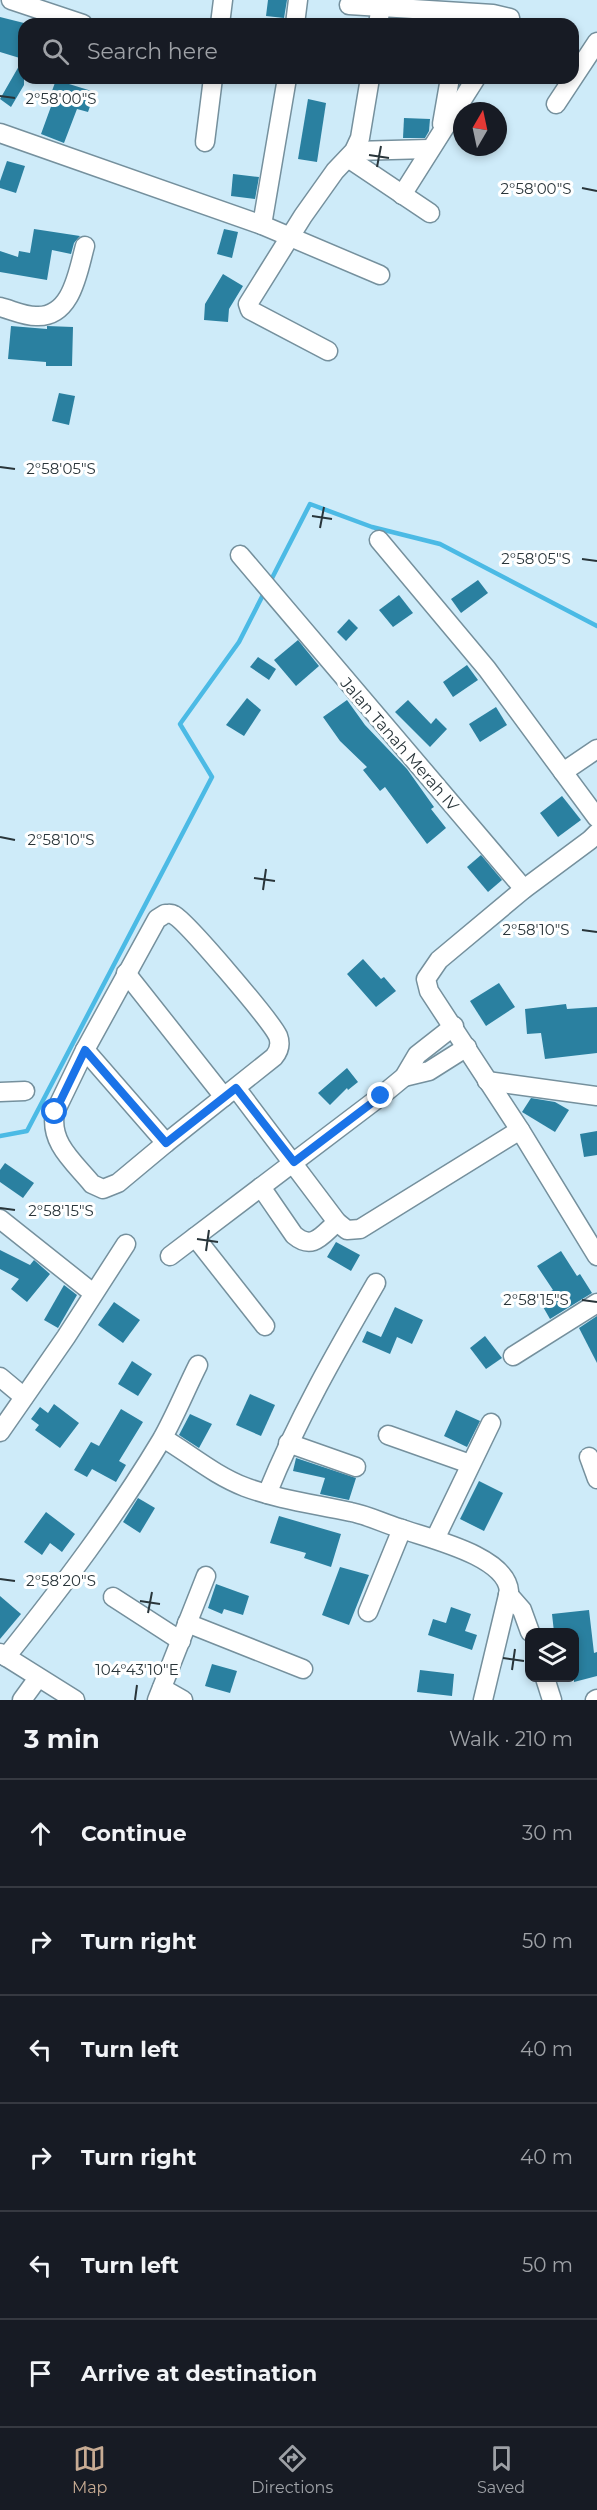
<!DOCTYPE html>
<meta charset="utf-8">
<style>
:root{--surface:#171b24;--page:#20242c;--text:#f1f3f6;--muted:#9ea1a6;--line:#363941;--accent:#c7ab93}
body{margin:0;font-family:Montserrat,sans-serif;background:var(--page);color:var(--text)}
.controls{position:absolute;right:18px;bottom:18px;display:grid;overflow:hidden;border-radius:12px;box-shadow:0 3px 9px #0003}
.controls button{width:54px;height:54px;display:grid;place-items:center;padding:0;border:0;border-bottom:2px solid var(--line);background:var(--surface);color:var(--text);font:30px sans-serif}
.compass{position:absolute;left:453px;top:102px;width:54px;height:54px;border-radius:50%;background:var(--surface);box-shadow:0 3px 9px #0003;rotate:9deg}
.stop{position:absolute;width:18px;height:18px;margin:-14px;border:4px solid #1a73e8;border-radius:50%;background:#fff}
.stop.end{background:#1a73e8;border-color:#fff;box-shadow:0 2px 6px #0008}
.list{margin:0;padding:0;list-style:none}
h2{display:flex;justify-content:space-between;align-items:center;height:78px;margin:0;padding:0 24px;font-size:26px}
h2 small{font-size:20px;font-weight:400;color:var(--muted)}
.list li{display:grid;grid-template-columns:39px 1fr auto;gap:18px;align-items:center;box-sizing:border-box;height:108px;padding:0 24px;border-top:2px solid var(--line)}
.list b{display:block;font-size:22px;white-space:nowrap}
.list em{font-size:20px;font-style:normal;color:var(--muted)}
.icon{flex:none;width:33px;height:33px;fill:none;stroke:currentColor;stroke-width:2;stroke-linecap:round;stroke-linejoin:round}
.map{position:relative;flex:none;width:597px;height:1700px;overflow:hidden}
.search{position:absolute;background:var(--surface);box-shadow:0 3px 9px #0003;left:18px;right:18px;top:18px;height:66px;display:flex;align-items:center;gap:15px;box-sizing:border-box;padding:0 21px;border-radius:18px;color:var(--muted);font-size:22px}
.sheet{height:726px;background:var(--surface)}
nav{display:flex;justify-content:space-around;align-items:center;box-sizing:border-box;height:84px;border-top:2px solid var(--line);background:var(--surface);font-size:16px;color:var(--muted)}
nav a{display:grid;justify-items:center;gap:3px}
nav .on{color:var(--accent)}
.map>svg:first-child{display:block}
</style>
<div class="map">
<svg width="597" height="1700" viewBox="0 0 597 1700">
<rect width="100%" height="100%" fill="#ceebf9"/>
<g fill="none" stroke-linecap="round" stroke-linejoin="round">
<!-- stream -->
<g stroke="#4bbae5" stroke-width="4.5">
<path d="M269 584 310 504 372 527 440 544 597 626"/>
<path d="M0 1136 27 1131 212 777 180 724 239 642 265 591"/>
</g>
</g>
<!-- building -->
<g fill="#2a80a0">
<path d="M268 0H287L284 18 266 16Z"/>
<path d="M0 17 24 23V85L11 107 0 99 23 59 0 52Z"/>
<path d="M56 80 95 92 88 112 77 109 64 143 41 134 53 101 49 99Z"/>
<path d="M308 99 326 103 317 162 298 159Z"/>
<path d="M404 118 430 119 429 131 425 138H403Z"/>
<path d="M7 161 25 166 16 193 0 188V181Z"/>
<path d="M233 174 259 177 255 199 231 196Z"/>
<path d="M34 229 80 236 74 243 71 254 52 250 47 280 0 272V251L18 257 19 251 30 253Z"/>
<path d="M224 229 238 232 232 258 217 254Z"/>
<path d="M223 274 243 286 229 309 228 322 204 320 205 304Z"/>
<path d="M11 326 47 329V326L73 327 72 366H46V362L8 359Z"/>
<path d="M59 393 75 396 69 425 52 421Z"/>
<path d="M478 580 488 593 461 613 451 599Z"/>
<path d="M399 595 413 613 393 627 379 610Z"/>
<path d="M349 619 358 628 346 641 337 632Z"/>
<path d="M298 640 319 666 296 686 274 660Z"/>
<path d="M258 657 276 669 269 680 250 667Z"/>
<path d="M467 665 478 680 453 697 443 682Z"/>
<path d="M247 698 261 710 244 736 226 725Z"/>
<path d="M347 700 365 725 407 769 434 807 431 809 446 828 427 844 385 787 380 791 363 770 367 767 340 741 323 717Z"/>
<path d="M408 700 431 724 436 718 447 729 430 747 395 712Z"/>
<path d="M496 707 507 725 480 742 469 724Z"/>
<path d="M562 796 581 820 558 837 540 813Z"/>
<path d="M481 855 502 880 488 892 467 867Z"/>
<path d="M363 959 381 979 384 977 396 991 376 1007 347 974Z"/>
<path d="M499 983 515 1007 486 1026 470 1001Z"/>
<path d="M566 1004 567 1009 597 1007V1053L545 1059 541 1033 527 1034 525 1009Z"/>
<path d="M347 1068 358 1082 348 1090 347 1088 330 1105 318 1093Z"/>
<path d="M531 1098 555 1102 569 1110 555 1132 522 1112Z"/>
<path d="M597 1131V1155L584 1157 580 1134Z"/>
<path d="M5 1163 34 1183 23 1198 0 1182V1170Z"/>
<path d="M336 1242 360 1255 351 1271 327 1257Z"/>
<path d="M0 1250 30 1265 34 1260 50 1274 27 1302 11 1289 19 1279 0 1269Z"/>
<path d="M561 1251 577 1276 580 1274 592 1293 550 1319 538 1298 553 1290 537 1266Z"/>
<path d="M64 1285 77 1295 58 1328 44 1320Z"/>
<path d="M114 1302 140 1320 123 1343 98 1325Z"/>
<path d="M395 1307 423 1320 412 1344 397 1337 390 1354 362 1342 367 1331 381 1337Z"/>
<path d="M597 1316V1363L579 1328Z"/>
<path d="M485 1336 502 1358 486 1369 470 1348Z"/>
<path d="M132 1361 152 1374 138 1396 118 1384Z"/>
<path d="M250 1394 275 1405 261 1436 236 1425Z"/>
<path d="M54 1404 79 1423 60 1448 35 1430 39 1425 31 1419 40 1407 48 1413Z"/>
<path d="M121 1409 143 1422 119 1461 126 1465 116 1482 92 1469 87 1477 74 1470 91 1442 99 1446Z"/>
<path d="M456 1410 480 1421 467 1447 444 1436Z"/>
<path d="M190 1414 212 1424 199 1448 179 1435Z"/>
<path d="M296 1458 356 1478 349 1500 320 1494 325 1478 293 1471Z"/>
<path d="M479 1481 503 1493 484 1531 460 1519Z"/>
<path d="M138 1498 155 1508 140 1533 123 1522Z"/>
<path d="M46 1512 75 1534 62 1552 50 1543 42 1555 24 1542Z"/>
<path d="M279 1516 341 1534 331 1567 304 1558 306 1553 270 1543Z"/>
<path d="M340 1567 369 1575 349 1625 322 1615Z"/>
<path d="M216 1584 249 1596 243 1615 224 1609 222 1614 208 1608Z"/>
<path d="M0 1596 21 1614 0 1639Z"/>
<path d="M451 1607 471 1614 465 1631 477 1635 472 1650 428 1635 433 1619 446 1623Z"/>
<path d="M589 1610 594 1653 597 1652V1676L574 1682V1632H554L552 1614Z"/>
<path d="M212 1664 237 1671 230 1693 205 1686Z"/>
<path d="M420 1670 454 1674 452 1696 417 1692Z"/>
</g>
<g fill="none" stroke-linecap="round" stroke-linejoin="round">
<defs>
<g id="minor">
<path d="M11 0 83 24"/>
<path d="M349 5 493 14 510 18 511 24"/>
<path d="M220 24 223 0"/>
<path d="M295 24 298 0"/>
<path d="M378 24 381 6"/>
<path d="M556 104 597 42"/>
<path d="M442 124 450 78"/>
<path d="M0 133 262 225 380 275"/>
<path d="M205 142 213 78"/>
<path d="M354 151 429 149"/>
<path d="M348 158 430 213"/>
<path d="M402 195 476 78"/>
<path d="M262 225 287 78"/>
<path d="M0 307C12 310 24 316 36 316 72 318 78 271 85 246"/>
<path d="M328 351 250 310 248 304 303 216 335 171 354 151 360 138 370 78"/>
<path d="M379 540 487 669 597 818"/>
<path d="M240 555 524 889"/>
<path d="M563 772 597 749"/>
<path d="M597 833 590 840 524 889 439 960 426 979 429 991 520 1130 597 1256"/>
<path d="M165 914C169 914 171 913 174 915 187 922 271 1021 278 1036 281 1044 279 1051 274 1057L166 1143 118 1183 103 1189 92 1184C74 1162 49 1143 55 1112L85 1050 157 919Z"/>
<path d="M126 973 224 1097"/>
<path d="M85 1050 166 1143"/>
<path d="M404 1077 429 1071 467 1047"/>
<path d="M487 1081 597 1096"/>
<path d="M236 1088 337 1222 347 1230 360 1229 520 1130"/>
<path d="M0 1092 25 1091"/>
<path d="M261 1187 294 1235C313 1251 322 1235 337 1222"/>
<path d="M0 1219 93 1293"/>
<path d="M195 1237 265 1326"/>
<path d="M170 1256 381 1096 404 1077 417 1055 454 1026"/>
<path d="M513 1356 597 1303"/>
<path d="M0 1377 24 1397"/>
<path d="M0 1432 66 1337 126 1244"/>
<path d="M388 1435 470 1464"/>
<path d="M163 1438C190 1454 214 1475 245 1487 280 1500 315 1504 351 1512 367 1515 383 1523 399 1528 426 1538 506 1555 509 1591L483 1700"/>
<path d="M288 1443 356 1467"/>
<path d="M589 1457 597 1479"/>
<path d="M267 1494C297 1420 336 1352 376 1283"/>
<path d="M435 1539 491 1423"/>
<path d="M508 1594 522 1610 530 1632"/>
<path d="M113 1597 181 1641"/>
<path d="M368 1612 402 1529"/>
<path d="M187 1623 303 1669"/>
<path d="M0 1653 75 1700"/>
<path d="M6 1657C62 1587 116 1516 162 1439 175 1416 186 1389 198 1365"/>
<path d="M545 1678 552 1700"/>
<path d="M162 1688 183 1700"/>
<path d="M22 1700 38 1678"/>
<path d="M157 1700 206 1576"/>
<path d="M595 1700 597 1699"/>
</g>
</defs>
<!-- minor casing -->
<use href="#minor" stroke="#75909d" stroke-width="21"/>
<!-- minor -->
<use href="#minor" stroke="#fff" stroke-width="18"/>
</g>
<g fill="none" stroke-linecap="round" stroke-linejoin="round">
<!-- route -->
<path stroke="#1a73e8" stroke-width="8" d="M55 1112 85 1050 166 1143 236 1088 294 1162 381 1096"/>
</g>
<!-- ticks -->
<path fill="none" stroke="#29353a" stroke-width="2" d="M0 96 15 98M369 155 389 158M377 167 381 146M582 188 597 191M0 467 15 469M312 516 332 519M320 528 324 507M582 559 597 561M0 837 15 840M254 878 275 881M263 890 266 869M582 930 597 932M0 1208 15 1210M197 1239 218 1242M206 1251 209 1230M582 1300 597 1302M0 1579 15 1581M140 1601 160 1604M148 1613 152 1592M503 1658 524 1661M512 1670 515 1649M135 1700 137 1685"/>
<g text-anchor="middle" stroke-width="6" stroke-linejoin="round" paint-order="stroke">
<!-- street labels -->
<g font-size="16" fill="#29353a" stroke="#fff">
<text transform="translate(400 744) rotate(49)" y="6">Jalan Tanah Merah IV</text>
</g>
</g>
<g font-size="15" text-anchor="middle" fill="#29353a" stroke="#fff" stroke-width="6" stroke-linejoin="round" paint-order="stroke">
<text x="61" y="104">2°58'00"S</text>
<text x="536" y="194">2°58'00"S</text>
<text x="61" y="474">2°58'05"S</text>
<text x="536" y="564">2°58'05"S</text>
<text x="61" y="845">2°58'10"S</text>
<text x="536" y="935">2°58'10"S</text>
<text x="61" y="1216">2°58'15"S</text>
<text x="536" y="1305">2°58'15"S</text>
<text x="61" y="1586">2°58'20"S</text>
<text x="137" y="1675">104°43'10"E</text>
</g>
</svg>
<div class="controls">
<button><svg class="icon" aria-label="layers" viewBox="0 0 24 24"><path d="M12 4l9 5-9 5-9-5zM3 14l9 5 9-5"/></svg></button>
</div>
<svg class="compass" viewBox="-18 -18 36 36"><path d="M0-13l5 13h-10z" fill="#e53935"/><path d="M0 13l5-13h-10z" fill="#9ea1a6"/></svg>
<div class="stop" style="left:55px;top:1112px"></div>
<div class="stop end" style="left:381px;top:1096px"></div>
<div class="search"><svg class="icon" aria-label="search" viewBox="0 0 24 24"><circle cx="10" cy="10" r="6"/><path d="M15 15l6 6"/></svg>Search here</div>
</div>
<section class="sheet">
<h2>3 min<small>Walk · 210 m</small></h2>
<ul class="list">
<li><svg class="icon" aria-label="ahead" viewBox="0 0 24 24"><path d="M12 20V5M6 11l6-6 6 6"/></svg><div><b>Continue</b></div><em>30 m</em></li>
<li><svg class="icon" aria-label="right" viewBox="0 0 24 24"><path d="M7 20v-9h11M14 6l5 5-5 5"/></svg><div><b>Turn right</b></div><em>50 m</em></li>
<li><svg class="icon" aria-label="left" viewBox="0 0 24 24"><path d="M17 20v-9H6M10 6l-5 5 5 5"/></svg><div><b>Turn left</b></div><em>40 m</em></li>
<li><svg class="icon" aria-label="right" viewBox="0 0 24 24"><path d="M7 20v-9h11M14 6l5 5-5 5"/></svg><div><b>Turn right</b></div><em>40 m</em></li>
<li><svg class="icon" aria-label="left" viewBox="0 0 24 24"><path d="M17 20v-9H6M10 6l-5 5 5 5"/></svg><div><b>Turn left</b></div><em>50 m</em></li>
<li><svg class="icon" aria-label="arrive" viewBox="0 0 24 24"><path d="M6 21V4h12l-3 4 3 4H6"/></svg><div><b>Arrive at destination</b></div></li>
</ul>
</section>
<nav>
<a class="on"><svg class="icon" aria-label="map" viewBox="0 0 24 24"><path d="M3 6l6-2 6 2 6-2v14l-6 2-6-2-6 2zM9 4v14M15 6v14"/></svg>Map</a>
<a><svg class="icon" aria-label="directions" viewBox="0 0 24 24"><path d="M12 3l9 9-9 9-9-9zM9 14v-3h6M13 9l2 2-2 2"/></svg>Directions</a>
<a><svg class="icon" aria-label="saved" viewBox="0 0 24 24"><path d="M7 4h10v16l-5-4-5 4z"/></svg>Saved</a>
</nav>
